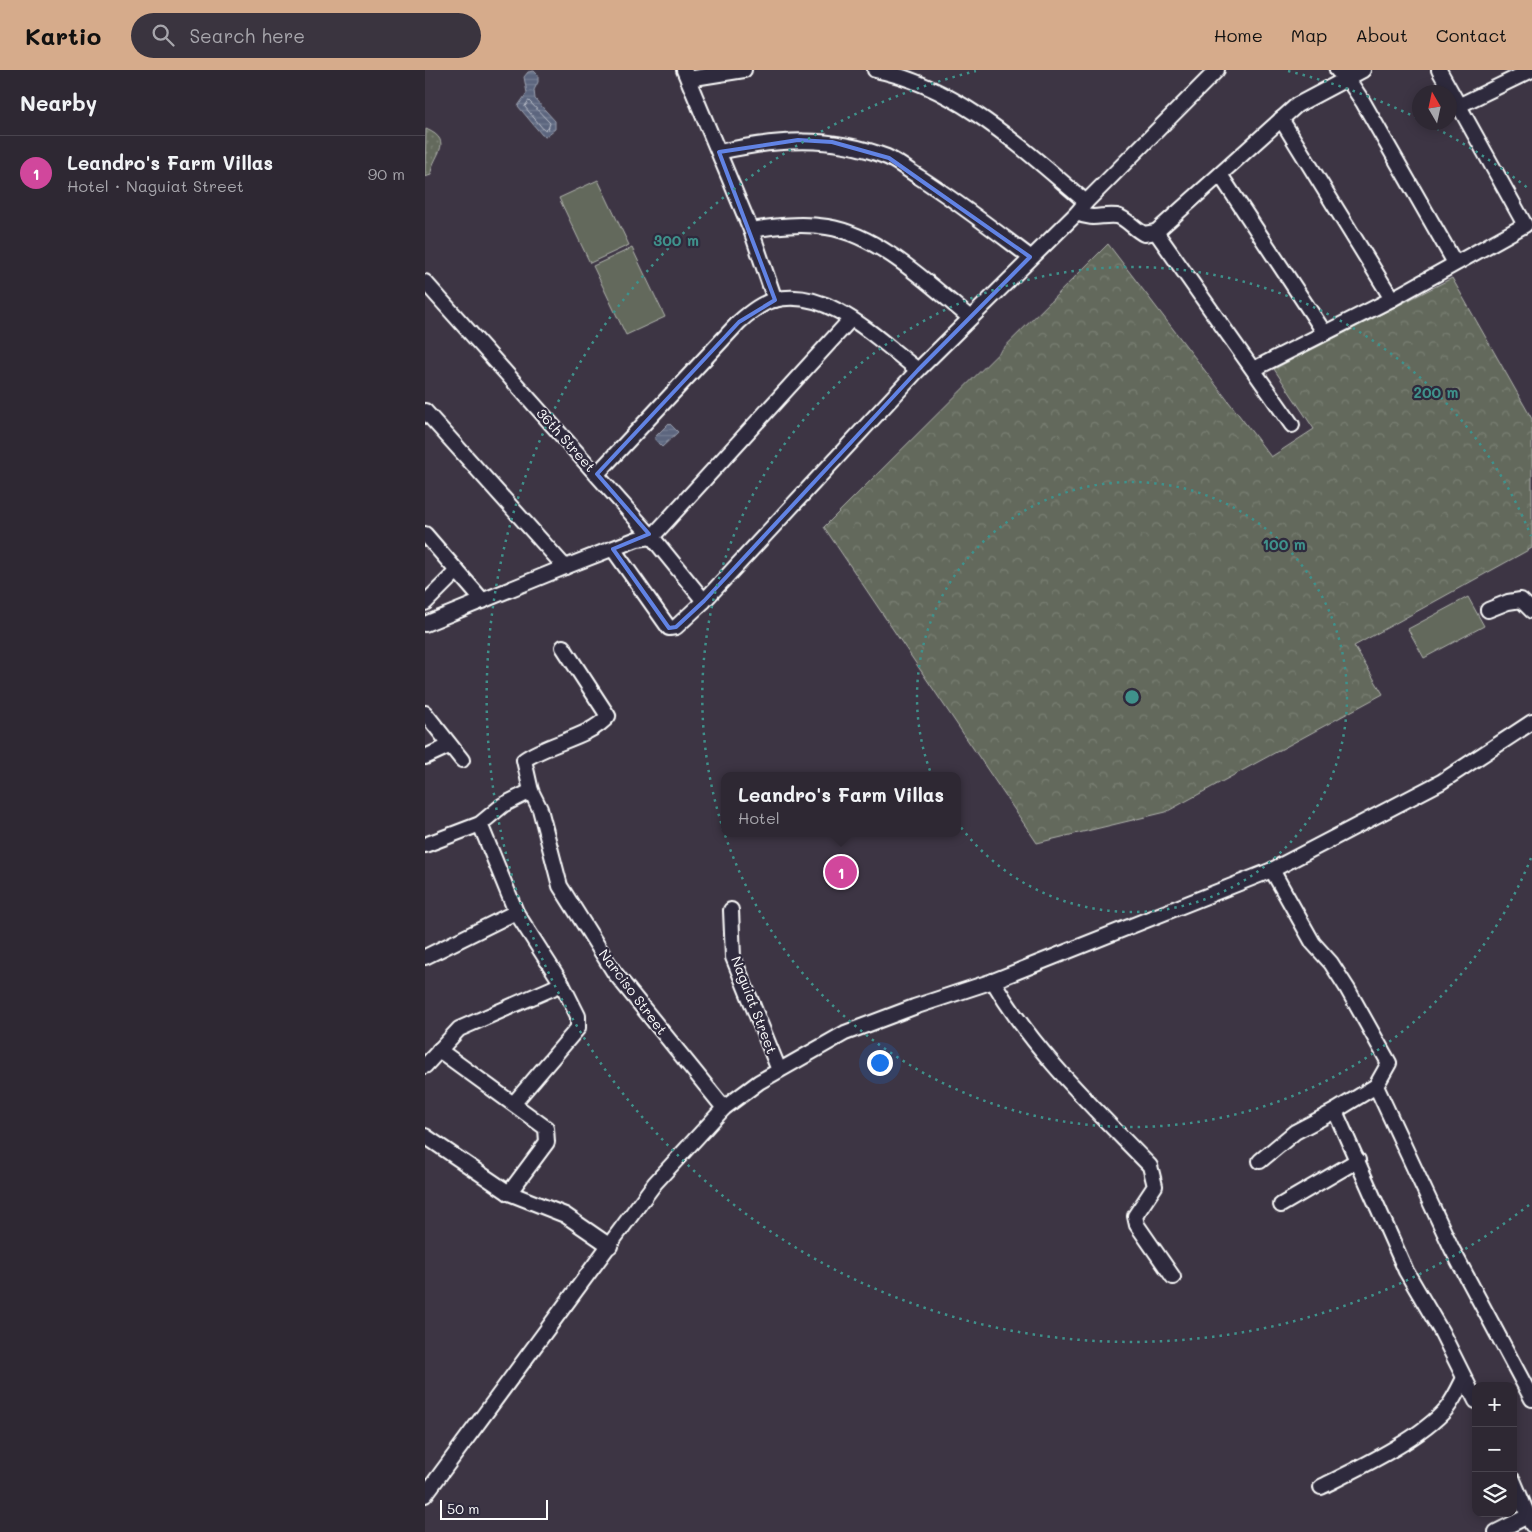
<!DOCTYPE html>
<meta charset="utf-8">
<style>
:root{--surface:#2e2833;--page:#3a343f;--text:#f1f3f6;--muted:#a7a6ac;--line:#49444e;--accent:#d6ab8b}
body{margin:0;font-family:Mali,sans-serif;background:var(--page);color:var(--text)}
.controls{position:absolute;right:15px;bottom:15px;display:grid;overflow:hidden;border-radius:10px;box-shadow:0 2px 12px #0003}
.controls button{width:45px;height:45px;display:grid;place-items:center;padding:0;border:0;border-bottom:1px solid var(--line);background:var(--surface);color:var(--text);font:25px sans-serif}
.compass{position:absolute;left:987px;top:15px;width:45px;height:45px;border-radius:50%;background:var(--surface);box-shadow:0 2px 12px #0003;rotate:351deg}
.scale{position:absolute;left:15px;bottom:12px;width:108px;box-sizing:border-box;padding-left:5px;border:2px solid #fff;border-top:0;font-size:14px;line-height:18px;white-space:nowrap;color:#fff;-webkit-text-stroke:4px #2f2a3d;paint-order:stroke}
.you{position:absolute;left:454px;top:992px;width:18px;height:18px;margin:-12px;border:4px solid #fff;border-radius:50%;background:#1a73e8;box-shadow:0 0 0 8px #1a73e833}
.badge{display:grid;place-items:center;width:32px;height:32px;border-radius:50%;background:var(--accent);color:#fff;font-size:16px;font-weight:700}
.pin{position:absolute;translate:-50% -50%;border:2px solid #fff;box-shadow:0 1px 5px #0006}
.popup{position:absolute;left:296px;top:702px;width:240px;height:65px;box-sizing:border-box;display:grid;place-content:center;border-radius:10px;background:var(--surface);filter:drop-shadow(0 1px 4px #0005);font-size:16px;white-space:nowrap;color:var(--muted)}
.popup b{font-size:19px;color:var(--text)}
.popup::after{content:'';position:absolute;left:50%;top:100%;margin-left:-10px;border:10px solid transparent;border-top-color:var(--surface)}
.list{margin:0;padding:0;list-style:none}
h2{display:flex;justify-content:space-between;align-items:center;height:65px;margin:0;padding:0 20px;font-size:21px}
h2 small{font-size:16px;font-weight:400;color:var(--muted)}
.list li{display:grid;grid-template-columns:32px 1fr auto;gap:15px;align-items:center;box-sizing:border-box;height:75px;padding:0 20px;border-top:1px solid var(--line)}
.list b{display:block;font-size:19px;white-space:nowrap}
.list p{margin:0;font-size:16px;white-space:nowrap;color:var(--muted)}
.list em{font-size:16px;font-style:normal;color:var(--muted)}
.icon{flex:none;width:28px;height:28px;fill:none;stroke:currentColor;stroke-width:2;stroke-linecap:round;stroke-linejoin:round}
.map{position:relative;flex:none;width:1107px;height:1462px;overflow:hidden}
header{display:flex;align-items:center;gap:30px;box-sizing:border-box;height:70px;padding:0 25px;background:var(--accent);color:#111}
header strong{font-size:24px}
nav{display:flex;gap:28px;margin-inline-start:auto;font-size:18px}
.search{width:350px;height:45px;background:var(--page);display:flex;align-items:center;gap:12px;box-sizing:border-box;padding:0 18px;border-radius:28px;color:var(--muted);font-size:19px}
main{display:flex}
aside{flex:1;background:var(--surface)}
.map>svg:first-child{display:block}
</style>
<header>
<strong>Kartio</strong>
<div class="search"><svg class="icon" aria-label="search" viewBox="0 0 24 24"><circle cx="10" cy="10" r="6"/><path d="M15 15l6 6"/></svg>Search here</div>
<nav><a>Home</a><a>Map</a><a>About</a><a>Contact</a></nav>
</header>
<main>
<aside>
<h2>Nearby<small></small></h2>
<ul class="list">
<li><span class="badge" style="background:#d1479c">1</span><div><b>Leandro's Farm Villas</b><p>Hotel · Naguiat Street</p></div><em>90 m</em></li>
</ul>
</aside>
<div class="map">
<svg width="1107" height="1462" viewBox="0 0 1107 1462">
<defs>
<pattern id="forest-crowns" width="20" height="18" patternUnits="userSpaceOnUse" patternTransform="scale(1.25)"><rect width="20" height="18" fill="#63695c"/><path d="M2 6a3 3 0 1 1 6 0M12 15a3 3 0 1 1 6 0" fill="none" stroke="#7a8074"/></pattern>
<pattern id="park-dots" width="8" height="8" patternUnits="userSpaceOnUse" patternTransform="scale(1.25)"><rect width="8" height="8" fill="#63695c"/><path d="M2 2h.1M6 6h.1" fill="none" stroke="#7a8074" stroke-width="1.8" stroke-linecap="round"/></pattern>
<pattern id="water-rules" width="6" height="5" patternUnits="userSpaceOnUse" patternTransform="scale(1.25)"><rect width="6" height="5" fill="#5b657e"/><path d="M0 2.5h6" fill="none" stroke="#747c91"/></pattern>
</defs>
<rect width="100%" height="100%" fill="#3d3544"/>
<filter id="ink" filterUnits="userSpaceOnUse"><feTurbulence type="fractalNoise" baseFrequency=".02" numOctaves="2"/><feDisplacementMap in="SourceGraphic" scale="10" xChannelSelector="R" yChannelSelector="G"/><feConvolveMatrix kernelMatrix="1 2 1 2 8 2 1 2 1" color-interpolation-filters="sRGB"/></filter>
<g filter="url(#ink)">
<!-- forest -->
<path fill="url(#forest-crowns)" stroke="#b1b4ae" d="M683 174 846 387 889 359 849 299 1027 208 1107 349V478L929 576 958 624 741 742 612 773 399 457Z"/>
<!-- park -->
<path fill="url(#park-dots)" stroke="#b1b4ae" d="M1 59C32 72 5 87 6 105L0 107Z"/>
<!-- pitch -->
<g fill="#63695c" stroke="#b1b4ae">
<path d="M173 110 204 175 165 193 134 128Z"/>
<path d="M207 178 240 247 201 265 168 196Z"/>
<path d="M1043 527 1059 556 999 588 983 559Z"/>
</g>
<!-- water -->
<g fill="url(#water-rules)" stroke="#9da3b2">
<path d="M109 1 113 5V12L109 20 110 29 130 51V59L121 66 117 65 93 36 102 23 99 7 103 2Z"/>
<path d="M244 353 253 362 237 377 230 370V367Z"/>
</g>
<g fill="none" stroke-linecap="round" stroke-linejoin="round">
<!-- shore -->
<path stroke="#bdc1cb" stroke-width="1" d="M104 31 125 53 123 59 119 60 100 37Z"/>
<defs>
<g id="minor">
<path d="M259 0 326 160 350 230"/>
<path d="M450 0C533 16 598 79 661 132"/>
<path d="M912 0 922 8 938 32 1030 193"/>
<path d="M263 9 319 0"/>
<path d="M1035 35 1107 0"/>
<path d="M856 49 967 229"/>
<path d="M294 82C351 69 406 65 462 87 473 92 484 101 494 107 533 132 569 160 605 187"/>
<path d="M796 106 899 262"/>
<path d="M652 143C669 151 676 144 692 146 701 148 709 159 719 164L731 162 867 355"/>
<path d="M326 160C351 156 376 153 402 157 454 165 505 215 544 247"/>
<path d="M731 162 872 35 938 0"/>
<path d="M0 212 227 467 279 531"/>
<path d="M829 299 967 229 1100 155 1014 0"/>
<path d="M0 341 140 497"/>
<path d="M172 404 314 252C324 243 336 233 349 230 403 216 454 271 493 300"/>
<path d="M0 464 58 531"/>
<path d="M188 479 244 558 251 557 279 531 493 300 652 143 661 132 792 0"/>
<path d="M0 533 32 501"/>
<path d="M1063 540 1083 532 1096 530 1107 541"/>
<path d="M0 554 140 497 212 469 227 467 426 249"/>
<path d="M0 643 37 690"/>
<path d="M0 687 24 676"/>
<path d="M106 721 99 690C123 673 166 667 183 646L138 577"/>
<path d="M55 754 91 842 137 914 153 946V958L89 1033"/>
<path d="M0 775 55 754 78 735 106 721 115 739 135 816 189 902 299 1038"/>
<path d="M847 800 888 873 906 893 922 918 964 993 951 1016 910 1041"/>
<path d="M306 840 308 887 354 1000"/>
<path d="M0 887 91 842"/>
<path d="M568 911C609 982 669 1038 725 1096L730 1116 710 1146 712 1155 748 1207"/>
<path d="M14 980 121 1058 122 1072 84 1123"/>
<path d="M0 996 34 959 137 914"/>
<path d="M951 1016 1027 1179 1107 1329"/>
<path d="M0 1066 84 1123 140 1145 185 1176"/>
<path d="M835 1091 870 1062 910 1041 981 1201 1016 1261 1051 1331"/>
<path d="M856 1135 933 1090"/>
<path d="M1088 1410 1107 1455"/>
<path d="M896 1417C932 1399 996 1369 1022 1338 1029 1329 1034 1318 1039 1308"/>
<path d="M0 1425 230 1113 299 1038 334 1012 420 963 489 937 568 911 847 800 1016 712 1107 652"/>
<path d="M1071 1462 1103 1446"/>
</g>
</defs>
<!-- minor casing -->
<use href="#minor" stroke="#fff" stroke-width="18"/>
<!-- minor -->
<use href="#minor" stroke="#2f2a3d" stroke-width="14"/>
</g>
</g>
<!-- marked area -->
<path fill="none" stroke="#6183e4" stroke-width="4" stroke-linejoin="round" d="M373 70 407 72 464 88 605 187 493 300 279 531 251 557 244 558 188 479 224 464 172 404 314 252 350 230 294 82Z"/>
<!-- distance rings -->
<g fill="none" stroke="#3f918b" stroke-width="2.5" stroke-dasharray="2.5 5">
<circle cx="707" cy="627" r="215"/>
<path d="M1106 788A430 430 0 1 1 1106 466"/>
<path d="M1104 1135A645 645 0 1 1 551 1M863 1A645 645 0 0 1 990 47M1005 55A645 645 0 0 1 1104 119"/>
</g>
<g text-anchor="middle" stroke-width="4.5" stroke-linejoin="round" paint-order="stroke">
<!-- street labels -->
<g font-size="14" fill="#fff" stroke="#2f2a3d">
<text transform="translate(141 370) rotate(48)" y="5">36th Street</text>
<text transform="translate(208 922) rotate(53)" y="5">Narciso Street</text>
<text transform="translate(329 935) rotate(69)" y="5">Naguiat Street</text>
</g>
</g>
<circle cx="707" cy="627" r="8" fill="#3f918b" stroke="#2f2a3d" stroke-width="2.5"/>
<g font-size="15" text-anchor="middle" font-weight="bold" fill="#3f918b" stroke="#2f2a3d" stroke-width="4.5" stroke-linejoin="round" paint-order="stroke">
<text x="251" y="176">300 m</text>
<text x="1011" y="328">200 m</text>
<text x="859" y="480">100 m</text>
</g>
</svg>
<div class="controls">
<button>+</button>
<button>−</button>
<button><svg class="icon" aria-label="layers" viewBox="0 0 24 24"><path d="M12 4l9 5-9 5-9-5zM3 14l9 5 9-5"/></svg></button>
</div>
<svg class="compass" viewBox="-18 -18 36 36"><path d="M0-13l5 13h-10z" fill="#e53935"/><path d="M0 13l5-13h-10z" fill="#a7a6ac"/></svg>
<div class="scale">50 m</div>
<div class="you"></div>
<div class="pin badge" style="left:416px;top:802px;background:#d1479c">1</div>
<div class="popup"><b>Leandro's Farm Villas</b>Hotel</div>
</div>
</main>
